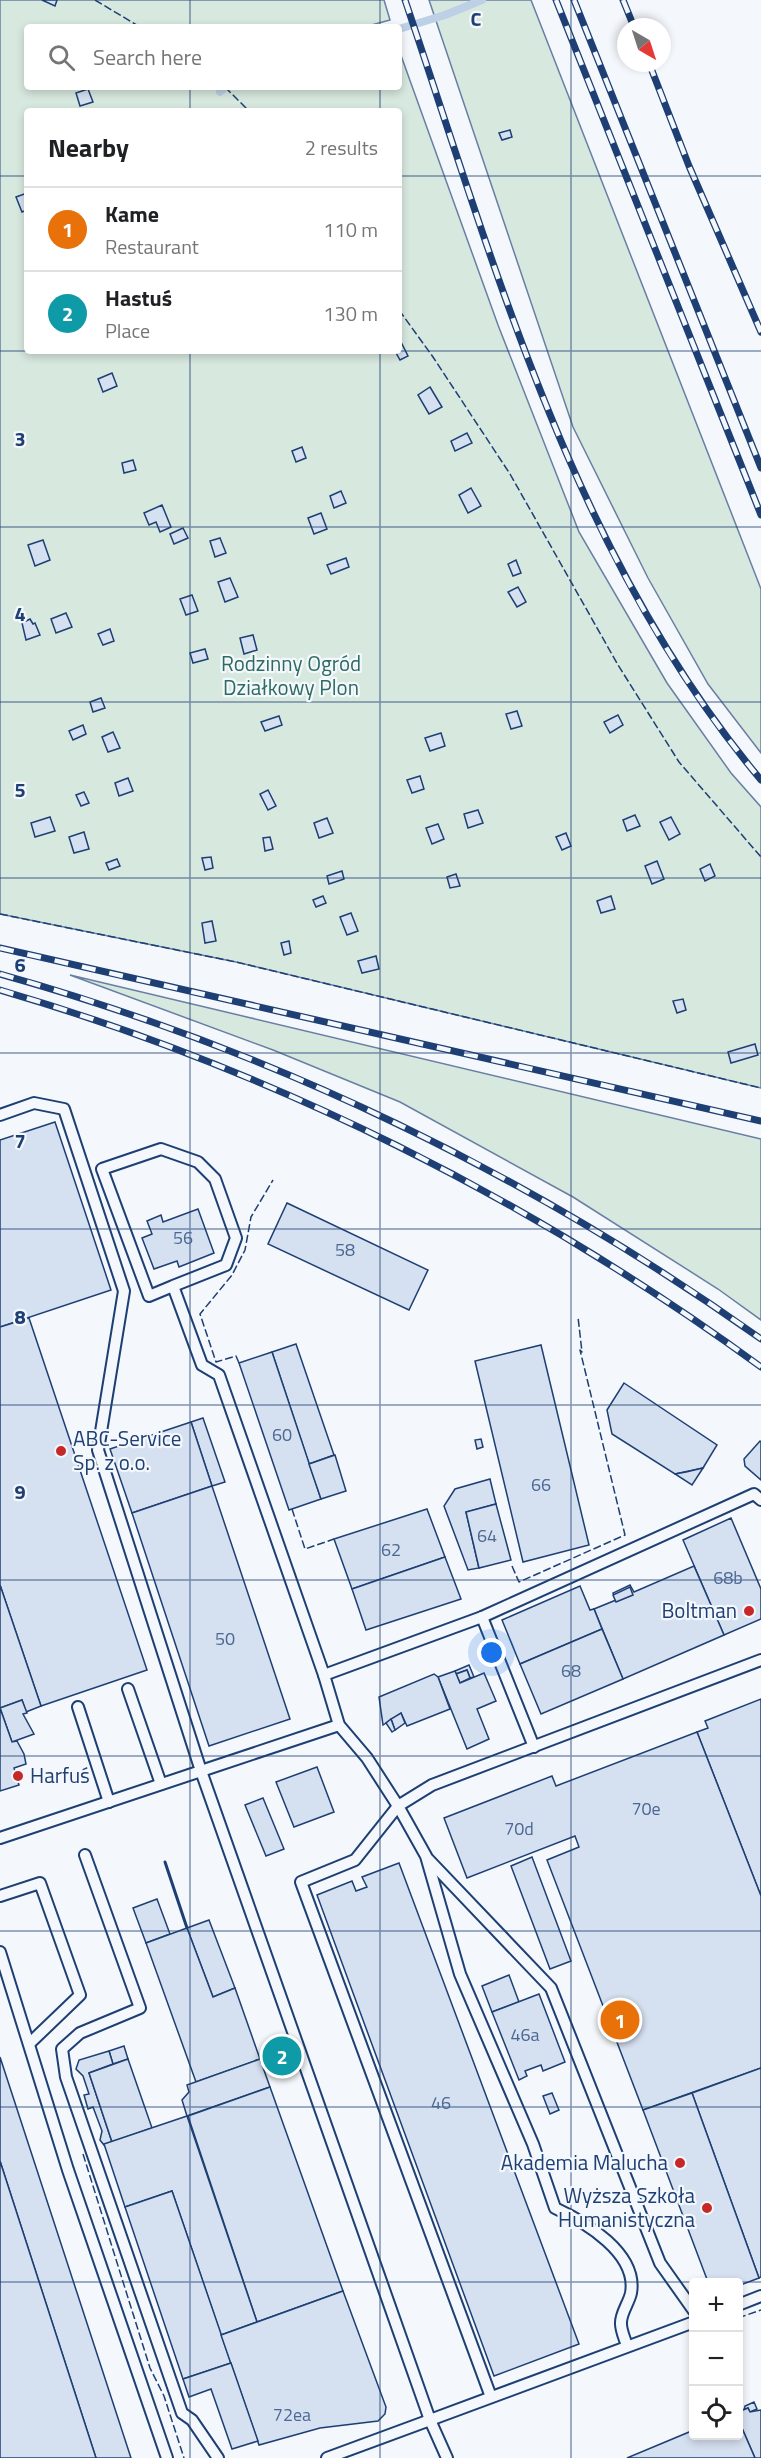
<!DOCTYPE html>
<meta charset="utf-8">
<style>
:root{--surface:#fff;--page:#f2f2f2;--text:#202124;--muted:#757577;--line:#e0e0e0;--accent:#1a73e8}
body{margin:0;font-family:"Titillium Web",sans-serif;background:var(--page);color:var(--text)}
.controls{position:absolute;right:18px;bottom:18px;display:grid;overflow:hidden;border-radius:6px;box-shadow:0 3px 9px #0003}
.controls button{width:54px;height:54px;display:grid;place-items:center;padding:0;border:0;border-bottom:2px solid var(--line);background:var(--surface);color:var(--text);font:30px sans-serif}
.compass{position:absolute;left:617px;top:18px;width:54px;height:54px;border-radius:50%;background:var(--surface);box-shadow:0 3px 9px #0003;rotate:141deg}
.you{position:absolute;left:492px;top:1653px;width:21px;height:21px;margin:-15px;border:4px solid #fff;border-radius:50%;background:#1a73e8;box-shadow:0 0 0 9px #1a73e833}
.badge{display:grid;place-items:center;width:39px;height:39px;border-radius:50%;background:var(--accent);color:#fff;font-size:20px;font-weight:700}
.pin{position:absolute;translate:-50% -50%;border:3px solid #fff;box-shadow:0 2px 6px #0006}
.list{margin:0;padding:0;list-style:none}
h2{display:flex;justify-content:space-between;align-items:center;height:78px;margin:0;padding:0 24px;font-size:26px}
h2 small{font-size:20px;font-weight:400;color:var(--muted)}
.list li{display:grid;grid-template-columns:39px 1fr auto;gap:18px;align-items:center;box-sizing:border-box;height:84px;padding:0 24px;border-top:2px solid var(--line)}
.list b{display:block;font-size:22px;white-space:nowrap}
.list p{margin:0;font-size:20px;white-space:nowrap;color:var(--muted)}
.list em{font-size:20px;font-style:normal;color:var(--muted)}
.icon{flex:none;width:33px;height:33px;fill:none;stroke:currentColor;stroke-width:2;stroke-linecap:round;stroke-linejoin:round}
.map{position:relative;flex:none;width:761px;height:2458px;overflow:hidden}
.search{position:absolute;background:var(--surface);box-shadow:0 3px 9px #0003;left:24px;top:24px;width:378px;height:66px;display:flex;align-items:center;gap:15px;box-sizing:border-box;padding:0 21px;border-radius:6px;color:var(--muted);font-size:22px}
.panel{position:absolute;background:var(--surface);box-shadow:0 3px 9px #0003;left:24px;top:108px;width:378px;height:246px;border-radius:6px}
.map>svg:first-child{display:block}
</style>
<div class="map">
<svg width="761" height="2458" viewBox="0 0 761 2458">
<rect width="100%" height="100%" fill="#f4f7fb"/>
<!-- green -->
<g fill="#d7e8df" stroke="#687fa3" stroke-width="1.5" fill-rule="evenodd">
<path d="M0 0H384L390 20 364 27H27V87H399V50L498 325 579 532 667 683 731 773 761 807V1088L236 962 0 914ZM27 111H399V351H27Z"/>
<path d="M429 0H531L761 589V753L708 684 648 578 573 427Z"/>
<path d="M70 975 761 1139V1320L718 1289 573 1197 400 1102 273 1050Z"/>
</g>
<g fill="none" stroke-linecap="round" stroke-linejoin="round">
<!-- stream -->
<g stroke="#bed0e5" stroke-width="8">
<path d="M399 29 445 15 482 0"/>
<path d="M220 92 225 87"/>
</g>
</g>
<!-- building -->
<g fill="#d5e0f0" stroke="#1d3f73" stroke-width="1.5">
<path d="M42 0H57L55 6Z"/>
<path d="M88 89 93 102 80 106 76 93Z"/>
<path d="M510 130 512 137 502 140 499 133Z"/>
<path d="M27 193V210L22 212 16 197Z"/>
<path d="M400 340 408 356 400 360 395 351H399Z"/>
<path d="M112 373 117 386 103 392 98 379Z"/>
<path d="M430 387 442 407 429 414 418 395Z"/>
<path d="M467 433 472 443 455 451 451 441Z"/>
<path d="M302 447 306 458 296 462 292 451Z"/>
<path d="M133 460 136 470 124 473 122 463Z"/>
<path d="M471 488 481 506 468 513 459 495Z"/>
<path d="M341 491 346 503 334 508 330 496Z"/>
<path d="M162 505 171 527 160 532 156 522 149 525 144 513Z"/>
<path d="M321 513 327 529 314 534 308 518Z"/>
<path d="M183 528 188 538 174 544 170 534Z"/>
<path d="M220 538 226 553 215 557 210 541Z"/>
<path d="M43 540 50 560 35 566 28 545Z"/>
<path d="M346 558 349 567 331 574 327 565Z"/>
<path d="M516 560 521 573 513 576 508 564Z"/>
<path d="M230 578 238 597 225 602 218 582Z"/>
<path d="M518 587 526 602 517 607 508 592Z"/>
<path d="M192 595 198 611 186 615 180 599Z"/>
<path d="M66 613 72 627 56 633 51 619Z"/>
<path d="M30 619 33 624 35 623 40 635 26 640 22 623Z"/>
<path d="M110 629 114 641 103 645 98 634Z"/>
<path d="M253 635 257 650 244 654 240 638Z"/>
<path d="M205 649 208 659 193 663 190 653Z"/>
<path d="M101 698 105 708 93 712 90 702Z"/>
<path d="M517 711 522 726 511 729 506 714Z"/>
<path d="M618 715 623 725 610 733 604 722Z"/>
<path d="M279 716 282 725 265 731 261 722Z"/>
<path d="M83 725 86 734 73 740 69 731Z"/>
<path d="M113 732 120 748 108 752 102 737Z"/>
<path d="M441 733 445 746 430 751 425 738Z"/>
<path d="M420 776 424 789 412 793 407 780Z"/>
<path d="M128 778 133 791 119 796 115 783Z"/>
<path d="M268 790 276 806 268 810 260 794Z"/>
<path d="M84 792 89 803 81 806 76 795Z"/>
<path d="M478 810 483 823 468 828 464 814Z"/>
<path d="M635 815 640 826 627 831 623 820Z"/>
<path d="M50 817 55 831 35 837 31 823Z"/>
<path d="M671 817 680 834 669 840 660 822Z"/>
<path d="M327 818 333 833 319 838 314 823Z"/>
<path d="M438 824 444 839 432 844 426 828Z"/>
<path d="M84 832 89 849 74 853 69 837Z"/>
<path d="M566 833 571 846 562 850 556 837Z"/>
<path d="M270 837 273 849 265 851 263 838Z"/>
<path d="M211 857 213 868 205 870 202 858Z"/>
<path d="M117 859 120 866 109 870 106 863Z"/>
<path d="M657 861 664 879 652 884 645 866Z"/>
<path d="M710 864 715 876 705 881 700 869Z"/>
<path d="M342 871 344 879 329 884 327 876Z"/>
<path d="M456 874 460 886 450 888 447 877Z"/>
<path d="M323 896 326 903 316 907 313 900Z"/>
<path d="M611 896 615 909 601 913 597 901Z"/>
<path d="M351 913 358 931 347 935 340 917Z"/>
<path d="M212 921 216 941 205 943 202 923Z"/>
<path d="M289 941 291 953 284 955 281 943Z"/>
<path d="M376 956 379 969 362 973 358 961Z"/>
<path d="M683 999 686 1010 677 1013 673 1001Z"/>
<path d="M755 1044 758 1055 731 1063 728 1052Z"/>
<path d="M55 1122 111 1290 0 1327V1140Z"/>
<path d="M287 1203 428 1270 409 1310 268 1244Z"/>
<path d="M198 1209 214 1253 179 1267 177 1261 154 1269 142 1238 152 1234 147 1221 161 1215 163 1222Z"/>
<path d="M29 1318 147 1670 41 1706 0 1585V1327Z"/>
<path d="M296 1344 334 1455 309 1464 272 1352Z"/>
<path d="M541 1345 589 1545 523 1562 475 1361Z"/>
<path d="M272 1352 321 1499 289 1510 239 1363Z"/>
<path d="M624 1383 717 1445 703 1468 675 1474 612 1434 607 1410Z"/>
<path d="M203 1418 225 1482 212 1486 191 1422Z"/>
<path d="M191 1422 212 1486 132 1513 110 1449Z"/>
<path d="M481 1439 483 1447 477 1449 475 1440Z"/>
<path d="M760 1441 761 1442V1480L745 1466 744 1459Z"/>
<path d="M335 1455 346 1491 321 1499 309 1464Z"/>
<path d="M703 1468 692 1485 675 1474 686 1472Z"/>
<path d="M490 1479 496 1504 466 1512 479 1568 468 1570 444 1506 455 1489Z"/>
<path d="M212 1486 290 1719 209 1746 132 1513Z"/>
<path d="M496 1504 511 1560 479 1568 466 1512Z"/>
<path d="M427 1509 445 1557 352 1589 334 1539Z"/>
<path d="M731 1518 761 1589V1619L724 1635 683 1540Z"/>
<path d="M445 1557 461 1599 366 1630 352 1589Z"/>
<path d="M694 1566 724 1635 623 1679 594 1609 616 1600 613 1593 630 1585 634 1592Z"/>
<path d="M0 1585 41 1706 26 1712 22 1700 0 1708Z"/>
<path d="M580 1586 590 1610 594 1609 602 1629 520 1664 502 1620Z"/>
<path d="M630 1587 633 1595 616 1602 613 1595Z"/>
<path d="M602 1629 623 1679 541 1714 520 1664Z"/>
<path d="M469 1665 474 1677 470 1678 467 1670 456 1674 455 1671Z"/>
<path d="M467 1670 470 1678 460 1683 456 1674Z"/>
<path d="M455 1671 460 1683 484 1673 496 1701 477 1709 489 1739 467 1749 438 1677Z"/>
<path d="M434 1674 438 1677 450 1709 407 1726 401 1713 383 1725 379 1697Z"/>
<path d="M761 1699V1896L697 1732 708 1728 705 1721Z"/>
<path d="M22 1700 27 1713 23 1714 34 1734 12 1742 0 1708Z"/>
<path d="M0 1708 12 1742 17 1741 24 1754 26 1764 14 1768 19 1785 0 1791Z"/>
<path d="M401 1713 405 1723 395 1730 391 1719Z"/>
<path d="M391 1719 395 1730 392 1732 386 1723Z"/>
<path d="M697 1732 761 1896V2068L643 2110 547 1860 579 1847 575 1836 467 1878 444 1818 552 1776 556 1786Z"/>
<path d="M317 1767 334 1812 294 1827 276 1782Z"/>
<path d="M263 1798 284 1849 266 1856 245 1805Z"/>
<path d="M532 1857 571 1961 550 1969 511 1866Z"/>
<path d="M399 1863 579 2344 494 2376 317 1895 352 1881 356 1891 367 1887 362 1877Z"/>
<path d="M157 1899 170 1934 146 1943 133 1908Z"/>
<path d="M209 1920 235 1988 213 1997 187 1928Z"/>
<path d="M187 1928 213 1997 235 1988 260 2059 196 2082 146 1943Z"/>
<path d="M509 1975 519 2002 492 2012 482 1986Z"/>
<path d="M539 1994 565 2062 543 2071 541 2065 525 2071 527 2076 519 2080 492 2012Z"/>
<path d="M124 2046 128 2059 113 2064 109 2051Z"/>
<path d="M109 2051 113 2064 89 2073 112 2142 104 2145 100 2140 102 2131 93 2107 88 2109 84 2095 89 2094 83 2076 76 2069 79 2060Z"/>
<path d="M0 2057 131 2458H96L0 2161Z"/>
<path d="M128 2059 152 2128 112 2142 89 2073Z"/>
<path d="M260 2059 270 2087 187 2116 182 2100 189 2092 187 2085Z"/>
<path d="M761 2068V2277L759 2278 692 2093Z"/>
<path d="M270 2087 343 2291 257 2322 188 2116Z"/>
<path d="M552 2093 559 2110 550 2114 543 2096Z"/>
<path d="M692 2093 759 2278 738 2286V2282H708L643 2110Z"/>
<path d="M187 2116 257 2322 221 2335 172 2191 125 2207 104 2144Z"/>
<path d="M0 2161 96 2458H0Z"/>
<path d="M172 2191 231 2363 183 2379 125 2207Z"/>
<path d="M343 2291 386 2407 385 2414 378 2421 320 2428 259 2445 221 2335Z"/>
<path d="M231 2363 258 2441 232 2449 211 2389 189 2397 183 2379Z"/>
<path d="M754 2402 757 2409 750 2412 748 2408 744 2410 745 2406Z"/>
<path d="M748 2408 750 2412 761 2410V2458H755L738 2419V2412Z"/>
<path d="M738 2419 755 2458H627L694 2430V2436H738Z"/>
</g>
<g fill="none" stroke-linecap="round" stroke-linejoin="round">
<defs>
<g id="service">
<path d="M0 1115 34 1103 64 1109 124 1291 98 1450 201 1771 0 1838"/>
<path d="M173 1286 149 1296 102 1169 161 1149 198 1162 215 1179 236 1238 226 1265 173 1286 202 1365 219 1375 324 1675 339 1725 367 1758 398 1806 426 1856 460 1974 533 2144 555 2208C585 2222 638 2253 631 2293 629 2303 620 2314 621 2324 621 2331 625 2339 627 2346"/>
<path d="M482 1617 534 1747"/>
<path d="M324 1675 482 1617 754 1494 761 1500"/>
<path d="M128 1689 161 1784"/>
<path d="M78 1707 109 1802"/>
<path d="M339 1725 201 1771 430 2420 694 2322"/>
<path d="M85 1855 140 2008 80 2033 62 2049 66 2077 182 2413 192 2420 218 2458"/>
<path d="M428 1859 551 1988 660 2263 694 2311"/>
<path d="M0 1896 40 1883 80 1995 30 2043"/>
<path d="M0 1952 68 2170 167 2458"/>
<path d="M738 2305 761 2296"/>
<path d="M491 2397 301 1882 355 1860 398 1806 432 1785 761 1660"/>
<path d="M327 2458 430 2420 447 2458"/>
</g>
</defs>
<!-- service casing -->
<use href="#service" stroke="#1d3f73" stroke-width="14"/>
<!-- service -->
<use href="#service" stroke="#f4f7fb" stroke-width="10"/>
<defs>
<g id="rail">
<path d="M405 0C496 269 574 557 761 780"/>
<path d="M556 0 761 515"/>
<path d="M574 0 761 468"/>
<path d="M623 0 634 27"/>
<path d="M649 63 689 166 761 332"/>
<path d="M0 948 761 1121"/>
<path d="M0 974C273 1050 530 1175 761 1339"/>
<path d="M0 990C273 1070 531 1199 761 1367"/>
</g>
</defs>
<!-- rail casing -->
<use href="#rail" stroke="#1d3f73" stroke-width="7"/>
<!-- rail -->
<use href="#rail" stroke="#f4f7fb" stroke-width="4.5" stroke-dasharray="14" stroke-linecap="butt"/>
<!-- fence -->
<g stroke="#1d3f73" stroke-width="1.5" stroke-dasharray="8 3" stroke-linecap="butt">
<path d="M95 0 140 27"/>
<path d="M225 87 249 111"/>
<path d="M399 310 433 357 510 474 618 665 679 762 761 857"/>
<path d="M0 914 236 962 761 1088"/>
<path d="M239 1363 236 1356 216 1362 200 1314 232 1275 245 1250 251 1217 273 1180"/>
<path d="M292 1509 305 1549 334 1539"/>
<path d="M512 1566 519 1582 625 1535 580 1350 582 1352 578 1317"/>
<path d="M83 2154 150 2368 164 2396 184 2458"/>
<path d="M738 2318 761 2310"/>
</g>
<!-- wall -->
<path stroke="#1d3f73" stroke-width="3" d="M165 1862 187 1928"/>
</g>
<!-- grid -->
<path fill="none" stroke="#1d3f73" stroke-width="1.5" stroke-opacity="0.55" d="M190 0V27M380 0V27M571 0V2458M190 87V111M380 87V111M0 176H27M399 176H761M0 351H761M190 351V2458M380 351V2458M0 527H761M0 702H761M0 878H761M0 1053H761M0 1229H761M0 1405H761M0 1580H761M0 1756H761M0 1931H761M0 2107H761M0 2282H761"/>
<!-- markers -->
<g fill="#c62828" stroke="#f4f7fb" stroke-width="2">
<circle cx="61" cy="1451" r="6"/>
<circle cx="749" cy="1611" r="6"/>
<circle cx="18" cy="1776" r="6"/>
<circle cx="680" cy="2163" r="6"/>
<circle cx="707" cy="2208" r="6"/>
</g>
<g text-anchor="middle" stroke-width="4.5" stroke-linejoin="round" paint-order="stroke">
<!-- number labels -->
<g font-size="18" fill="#4b6792">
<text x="183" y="1244">56</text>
<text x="345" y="1256">58</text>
<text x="282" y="1441">60</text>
<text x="541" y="1491">66</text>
<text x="487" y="1542">64</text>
<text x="391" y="1556">62</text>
<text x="728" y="1584">68b</text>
<text x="225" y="1645">50</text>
<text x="571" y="1677">68</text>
<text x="646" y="1815">70e</text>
<text x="519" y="1835">70d</text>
<text x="525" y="2041">46a</text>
<text x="441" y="2109">46</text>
<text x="292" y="2421">72ea</text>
</g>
<!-- park labels -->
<g font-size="21" fill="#2c6c60" stroke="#f4f7fb">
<text x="291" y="671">Rodzinny Ogród<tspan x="291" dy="24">Działkowy Plon</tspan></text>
</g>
<!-- poi labels -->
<g font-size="21" fill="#1d3f73" stroke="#f4f7fb" text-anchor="end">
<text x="73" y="1446" text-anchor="start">ABC-Service<tspan x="73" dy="24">Sp. z o.o.</tspan></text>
<text x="737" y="1618">Boltman</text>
<text x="30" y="1783" text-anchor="start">Harfuś</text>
<text x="668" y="2170">Akademia Malucha</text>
<text x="695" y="2203">Wyższa Szkoła<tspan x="695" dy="24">Humanistyczna</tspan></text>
</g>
</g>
<g font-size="20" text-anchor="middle" font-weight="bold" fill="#1d3f73" stroke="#f4f7fb" stroke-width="4.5" stroke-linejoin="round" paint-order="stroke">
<text x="476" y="26">C</text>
<text x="20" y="446">3</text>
<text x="20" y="621">4</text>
<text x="20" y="797">5</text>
<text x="20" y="972">6</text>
<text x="20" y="1148">7</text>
<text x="20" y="1324">8</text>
<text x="20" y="1499">9</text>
</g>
</svg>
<div class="controls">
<button>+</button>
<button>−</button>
<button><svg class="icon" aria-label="locate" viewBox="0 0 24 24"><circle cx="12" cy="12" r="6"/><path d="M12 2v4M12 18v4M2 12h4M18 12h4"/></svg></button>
</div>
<svg class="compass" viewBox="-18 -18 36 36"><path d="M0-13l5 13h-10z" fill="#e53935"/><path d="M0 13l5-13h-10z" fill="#757577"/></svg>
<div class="you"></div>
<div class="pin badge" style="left:620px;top:2020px;background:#e8710a">1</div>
<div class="pin badge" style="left:282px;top:2056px;background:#0f9aa8">2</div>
<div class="search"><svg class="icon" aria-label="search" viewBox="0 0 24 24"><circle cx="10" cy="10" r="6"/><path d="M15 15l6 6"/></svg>Search here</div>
<section class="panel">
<h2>Nearby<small>2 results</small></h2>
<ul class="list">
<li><span class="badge" style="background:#e8710a">1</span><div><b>Kame</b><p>Restaurant</p></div><em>110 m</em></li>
<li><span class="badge" style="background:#0f9aa8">2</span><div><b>Hastuś</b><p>Place</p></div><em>130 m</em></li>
</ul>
</section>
</div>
